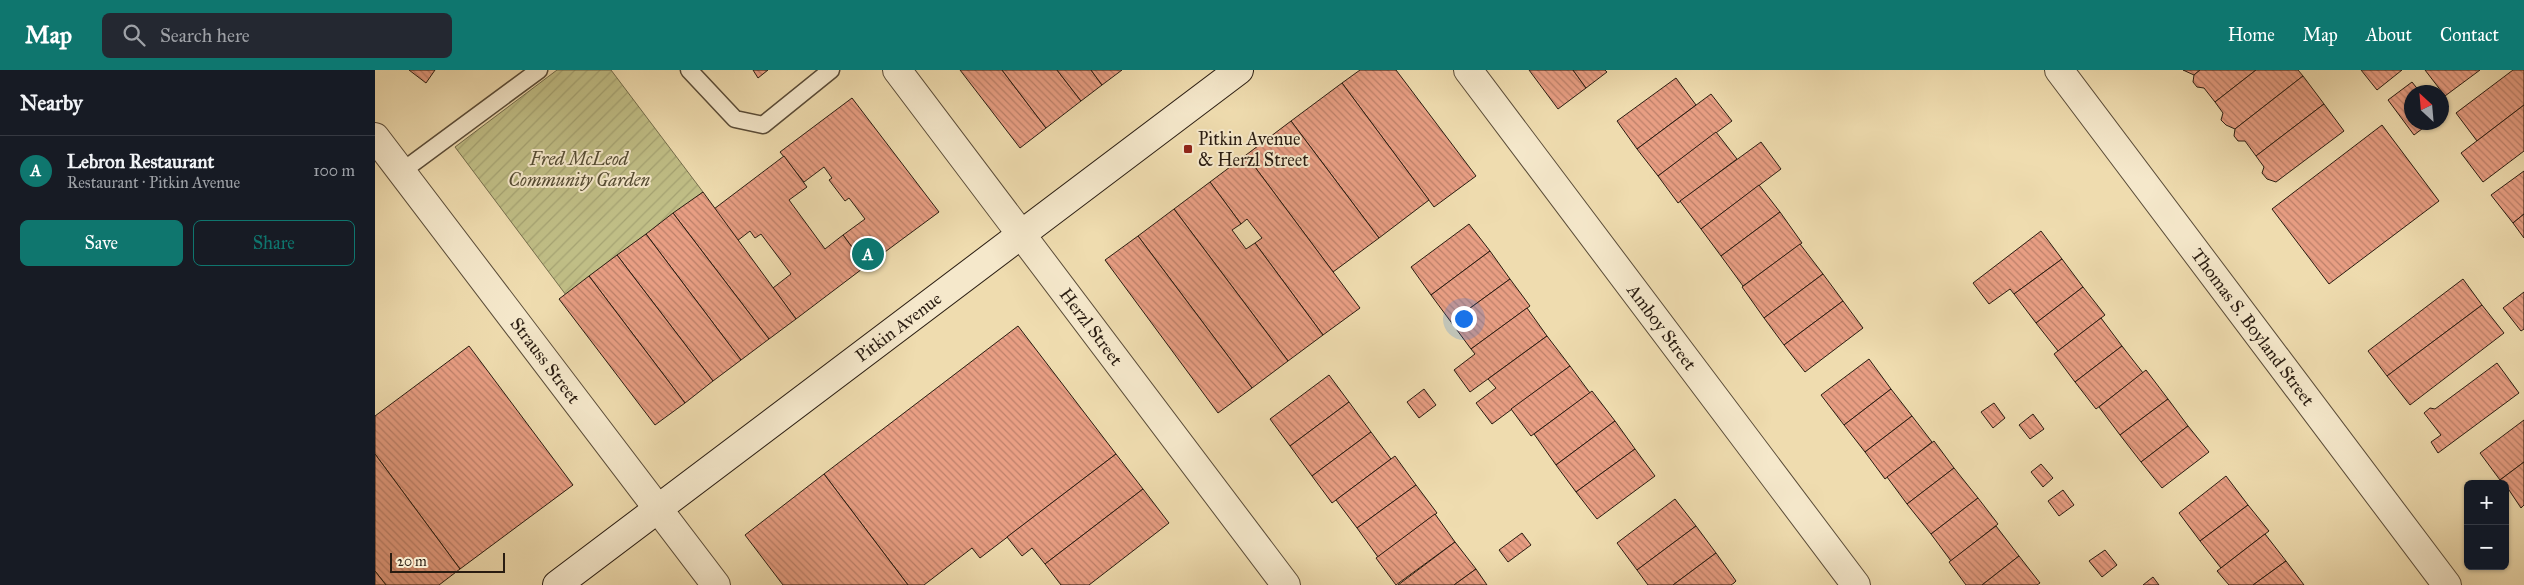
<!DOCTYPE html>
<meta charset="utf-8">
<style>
:root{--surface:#171b24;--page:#242831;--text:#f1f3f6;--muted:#9ea1a6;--line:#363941;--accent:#0f766e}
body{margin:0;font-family:"IM FELL Great Primer",serif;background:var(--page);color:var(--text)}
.controls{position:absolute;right:15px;bottom:15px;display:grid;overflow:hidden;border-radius:8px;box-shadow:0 1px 4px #0004}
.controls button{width:45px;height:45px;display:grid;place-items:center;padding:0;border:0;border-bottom:1px solid var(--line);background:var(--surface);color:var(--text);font:25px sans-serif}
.compass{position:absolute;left:2029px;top:15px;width:45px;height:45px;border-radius:50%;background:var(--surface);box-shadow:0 1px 4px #0004;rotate:334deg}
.scale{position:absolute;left:15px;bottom:12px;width:115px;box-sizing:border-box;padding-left:5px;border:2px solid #291c11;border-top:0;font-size:14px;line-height:18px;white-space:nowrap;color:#291c11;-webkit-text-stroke:4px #f5e8cb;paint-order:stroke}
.you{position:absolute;left:1088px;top:248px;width:18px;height:18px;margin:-12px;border:4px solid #fff;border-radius:50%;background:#1a73e8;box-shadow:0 0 0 8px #1a73e833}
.badge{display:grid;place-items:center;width:32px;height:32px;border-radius:50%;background:var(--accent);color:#fff;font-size:16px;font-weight:700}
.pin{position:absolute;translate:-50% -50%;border:2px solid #fff;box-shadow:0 1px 5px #0006}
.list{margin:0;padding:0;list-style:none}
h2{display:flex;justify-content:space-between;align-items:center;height:65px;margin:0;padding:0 20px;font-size:21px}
h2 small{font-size:16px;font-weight:400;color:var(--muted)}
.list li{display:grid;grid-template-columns:32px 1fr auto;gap:15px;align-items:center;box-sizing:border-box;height:70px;padding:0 20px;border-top:1px solid var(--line)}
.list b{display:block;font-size:19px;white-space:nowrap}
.list p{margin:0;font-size:16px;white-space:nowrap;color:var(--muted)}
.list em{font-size:16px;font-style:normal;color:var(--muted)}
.actions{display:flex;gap:10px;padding:15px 20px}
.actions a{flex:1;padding:11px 0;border:1px solid var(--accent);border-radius:8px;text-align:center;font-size:18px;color:var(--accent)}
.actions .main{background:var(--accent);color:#fff}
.icon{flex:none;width:28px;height:28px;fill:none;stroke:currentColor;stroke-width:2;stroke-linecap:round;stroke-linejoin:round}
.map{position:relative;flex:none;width:2149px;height:515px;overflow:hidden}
header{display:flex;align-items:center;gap:30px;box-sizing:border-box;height:70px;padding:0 25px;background:var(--accent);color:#fff}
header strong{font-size:24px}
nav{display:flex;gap:28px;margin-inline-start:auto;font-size:18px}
.search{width:350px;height:45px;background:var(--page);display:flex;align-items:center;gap:12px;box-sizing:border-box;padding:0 18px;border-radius:8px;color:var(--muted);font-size:19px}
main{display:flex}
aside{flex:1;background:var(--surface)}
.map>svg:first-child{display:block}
</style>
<header>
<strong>Map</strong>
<div class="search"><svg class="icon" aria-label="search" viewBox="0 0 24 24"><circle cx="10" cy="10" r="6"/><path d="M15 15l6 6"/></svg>Search here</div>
<nav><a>Home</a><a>Map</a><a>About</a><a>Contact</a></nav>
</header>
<main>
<aside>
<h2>Nearby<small></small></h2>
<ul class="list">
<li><span class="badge">A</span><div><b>Lebron Restaurant</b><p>Restaurant · Pitkin Avenue</p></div><em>100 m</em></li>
</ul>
<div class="actions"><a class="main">Save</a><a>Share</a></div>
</aside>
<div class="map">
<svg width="2149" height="515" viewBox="0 0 2149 515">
<defs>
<pattern id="garden-furrows" width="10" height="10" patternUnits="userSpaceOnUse" patternTransform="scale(1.25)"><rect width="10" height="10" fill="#c0be86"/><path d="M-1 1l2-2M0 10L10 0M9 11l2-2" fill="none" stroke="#a5a373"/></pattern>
<pattern id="building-back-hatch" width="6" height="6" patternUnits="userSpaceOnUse" patternTransform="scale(1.25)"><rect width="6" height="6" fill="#e89e83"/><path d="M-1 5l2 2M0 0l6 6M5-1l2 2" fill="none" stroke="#bc806a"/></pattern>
</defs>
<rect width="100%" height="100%" fill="#efdcaf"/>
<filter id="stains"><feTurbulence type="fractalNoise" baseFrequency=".004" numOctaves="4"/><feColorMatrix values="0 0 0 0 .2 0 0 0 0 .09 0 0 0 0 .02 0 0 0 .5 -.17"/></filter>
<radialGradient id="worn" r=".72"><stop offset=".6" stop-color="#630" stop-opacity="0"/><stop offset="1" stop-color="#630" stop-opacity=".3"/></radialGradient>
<!-- garden -->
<path fill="url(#garden-furrows)" stroke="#746d4c" d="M182 0H236L328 122 191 225 80 77Z"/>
<!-- building -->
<g fill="url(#building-back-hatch)" stroke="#291c11">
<path d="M34 0H60L51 13Z"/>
<path d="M378 0H393L383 8Z"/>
<path d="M585 0H627L671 58 645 78Z"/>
<path d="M627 0H682L706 31 671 58Z"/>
<path d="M682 0H716L727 15 706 31Z"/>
<path d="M716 0H747L727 15Z"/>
<path d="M985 0H1021L1101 106 1059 137 967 13Z"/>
<path d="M1154 0H1198L1211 18 1183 39Z"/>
<path d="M1198 0H1230L1232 2 1211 18Z"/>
<path d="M1808 0H1825L1819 5Z"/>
<path d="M1825 0H1881L1840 32 1829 18 1822 17 1818 12 1819 5Z"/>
<path d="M1881 0H1923L1928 6 1860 59 1851 55 1846 50 1848 43 1840 32Z"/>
<path d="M1986 0H2027L2002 20Z"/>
<path d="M2050 0H2105L2070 26Z"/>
<path d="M2138 0H2149V35L2102 71 2081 43Z"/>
<path d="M1928 6 1949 34 1881 86 1870 71H1863L1859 66 1860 59Z"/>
<path d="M1301 8 1321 35 1262 79 1242 51Z"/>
<path d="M2037 12 2045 22H2036V52H2056L2039 65 2013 30Z"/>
<path d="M967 13 1054 130 1004 168 916 51Z"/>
<path d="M1336 24 1357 51 1283 106 1262 79Z"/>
<path d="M477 28 564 142 491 196 468 165 490 149 474 128 470 131 454 110 457 108 449 97 429 112 405 82Z"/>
<path d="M1949 34 1969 61 1901 112 1892 109 1887 103 1889 97 1881 86Z"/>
<path d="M2149 35V81L2108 112 2086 83Z"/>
<path d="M916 51 1004 168 958 202 871 85Z"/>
<path d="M2007 55 2064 131 1954 214 1897 139Z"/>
<path d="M1341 62 1362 89 1303 133 1283 106Z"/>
<path d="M1386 72 1406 99 1326 159 1305 131Z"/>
<path d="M871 85 985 238 948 265 880 173 887 168 872 149 866 154 835 112Z"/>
<path d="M409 86 432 117 414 130 450 179 468 165 491 196 421 249 398 218 416 204 386 164 380 168 375 161 362 171 339 139Z"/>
<path d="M2149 101V144L2138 153 2116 125Z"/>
<path d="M835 112 866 154 857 160 871 179 880 173 948 265 913 291 799 139Z"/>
<path d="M1384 115 1405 142 1346 186 1326 159Z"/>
<path d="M328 122 421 249 394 269 298 143Z"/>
<path d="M799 139 913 291 877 318 763 166Z"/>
<path d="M1405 142 1427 173 1368 216 1346 186Z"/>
<path d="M298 143 394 269 366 290 271 164Z"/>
<path d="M2149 144V168L2138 153Z"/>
<path d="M1094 154 1115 181 1056 225 1036 197Z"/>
<path d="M1666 161 1687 189 1639 224 1635 219 1614 234 1598 213Z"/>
<path d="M271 164 366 290 338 311 242 185Z"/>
<path d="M763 166 877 318 843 343 730 190Z"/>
<path d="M1425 174 1448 204 1389 248 1367 217Z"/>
<path d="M1115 181 1135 209 1076 252 1056 225Z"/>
<path d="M242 185 338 311 310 333 214 206Z"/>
<path d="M1687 189 1708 217 1661 253 1639 224Z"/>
<path d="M1448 204 1468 231 1409 275 1389 248Z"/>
<path d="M214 206 310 333 280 355 184 229Z"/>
<path d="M1135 209 1155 236 1096 279 1076 252Z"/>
<path d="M2088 209 2107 235 2012 306 1993 281Z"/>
<path d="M1708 217 1730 245 1683 281 1661 253Z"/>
<path d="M2149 222V259L2146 261 2128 238Z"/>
<path d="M1468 231 1488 258 1430 302 1409 275Z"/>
<path d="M2107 235 2129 263 2035 335 2012 306Z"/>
<path d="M1152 238 1172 266 1095 322 1079 300 1100 284 1096 279Z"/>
<path d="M1726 248 1747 276 1700 312 1679 284Z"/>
<path d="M643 256 741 384 605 488 597 478 549 515H533L449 404Z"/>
<path d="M1172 266 1195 296 1117 354 1101 333 1121 318 1113 309Z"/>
<path d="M94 276 198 415 85 499 0 384V346Z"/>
<path d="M1747 276 1768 303 1721 339 1700 312Z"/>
<path d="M1494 289 1516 319 1469 355 1446 325Z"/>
<path d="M2122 293 2144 323 2063 383 2056 372 2066 365 2049 343 2055 338 2060 339Z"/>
<path d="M1195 296 1215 323 1156 366 1136 339Z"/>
<path d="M1771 300 1793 329 1745 365 1724 337Z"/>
<path d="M954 305 974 332 915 376 895 349Z"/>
<path d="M1049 319 1061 335 1044 348 1032 332Z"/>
<path d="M1516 319 1537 346 1490 382 1469 355Z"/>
<path d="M1217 321 1240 351 1181 395 1159 364Z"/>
<path d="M1793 329 1813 356 1766 392 1745 365Z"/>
<path d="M974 332 996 362 937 406 915 376Z"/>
<path d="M1619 333 1630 348 1618 358 1606 342Z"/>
<path d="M1658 344 1669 359 1655 369 1644 355Z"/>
<path d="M1537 346 1557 372 1510 409 1490 382Z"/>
<path d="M2149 350V392L2125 410 2105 383Z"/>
<path d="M1240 351 1260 379 1201 422 1181 395Z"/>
<path d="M1813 356 1834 382 1787 418 1766 392Z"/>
<path d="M996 362 1016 389 957 433 937 406Z"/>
<path d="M1559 371 1579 398 1532 434 1512 407Z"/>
<path d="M1260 379 1280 406 1222 449 1201 422Z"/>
<path d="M0 384 85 499 64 515H11L0 501Z"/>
<path d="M741 384 768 419 670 494 657 478 647 486 632 467Z"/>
<path d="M1020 386 1041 415 982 458 961 430Z"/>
<path d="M2149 392V435L2146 438 2130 414 2125 410Z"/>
<path d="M1666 394 1678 408 1668 417 1656 402Z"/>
<path d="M1579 398 1603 428 1556 464 1532 434Z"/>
<path d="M449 404 533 515H408L370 465Z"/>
<path d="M1851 406 1873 435 1825 471 1804 443Z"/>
<path d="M1041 415 1062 443 1003 487 982 458Z"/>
<path d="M768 419 794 453 714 515H686L670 494Z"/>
<path d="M1688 420 1699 435 1684 446 1673 431Z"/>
<path d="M1603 428 1623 454 1576 491 1556 464Z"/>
<path d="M1300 429 1321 456 1262 500 1242 473Z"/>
<path d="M1873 435 1894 461 1846 498 1825 471Z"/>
<path d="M1060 444 1080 472 1021 515 1001 488Z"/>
<path d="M1321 456 1341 483 1298 515H1273L1262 500Z"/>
<path d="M1621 456 1644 486 1607 515H1591L1574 492Z"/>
<path d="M1147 463 1156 475 1133 492 1124 480Z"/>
<path d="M1890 464 1911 491 1878 515H1854L1842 501Z"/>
<path d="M1080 472 1101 499 1079 515H1023Z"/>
<path d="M1730 480 1742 495 1727 507 1714 491Z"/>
<path d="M1341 483 1361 511 1359 513 1356 515H1298Z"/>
<path d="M1644 486 1665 513 1662 515H1607Z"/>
<path d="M1911 491 1929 515H1878Z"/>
<path d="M1101 499 1112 515H1079Z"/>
<path d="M0 501 11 515H0Z"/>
<path d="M1778 507 1784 515H1768Z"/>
</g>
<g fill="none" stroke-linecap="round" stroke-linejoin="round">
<defs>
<g id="lane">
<path d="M314 0 360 49 388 55 456 0"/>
<path d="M26 102 164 0"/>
</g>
<g id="street">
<path id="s1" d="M522 0 911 515"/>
<path id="s2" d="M1093 0 1481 515"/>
<path id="s3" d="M1684 0 2072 515"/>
<path id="s4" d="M0 67 341 515"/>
</g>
<g id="secondary">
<path id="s5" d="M182 515 864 0"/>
</g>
</defs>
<!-- lane casing -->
<use href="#lane" stroke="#5a4c38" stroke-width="19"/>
<!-- street casing -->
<use href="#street" stroke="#5a4c38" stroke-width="30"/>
<!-- secondary casing -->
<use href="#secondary" stroke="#291c11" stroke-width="30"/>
<!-- lane -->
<use href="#lane" stroke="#f5e8cb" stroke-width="16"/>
<!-- street -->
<use href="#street" stroke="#f5e8cb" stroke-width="28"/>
<!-- secondary -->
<use href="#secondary" stroke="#f5e8cb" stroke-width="28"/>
</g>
<!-- markers -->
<rect fill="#8f2418" stroke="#f5e8cb" stroke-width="2" x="808" y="74" width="10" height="10" rx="2.5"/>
<g text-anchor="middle" stroke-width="4" stroke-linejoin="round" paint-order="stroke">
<!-- poi labels -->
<g font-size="18" fill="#291c11" stroke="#f5e8cb" text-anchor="start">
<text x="823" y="75">Pitkin Avenue<tspan x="823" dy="21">&amp; Herzl Street</tspan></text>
</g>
<!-- park labels -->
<g font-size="18" font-style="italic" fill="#564d34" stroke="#f5e8cb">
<text x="204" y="95">Fred McLeod<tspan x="204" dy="21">Community Garden</tspan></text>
</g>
<!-- street labels -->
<g font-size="18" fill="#291c11" stroke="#f5e8cb">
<text dy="6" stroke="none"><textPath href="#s5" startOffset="428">Pitkin Avenue</textPath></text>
<text dy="6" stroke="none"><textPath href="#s1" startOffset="322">Herzl Street</textPath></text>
<text dy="6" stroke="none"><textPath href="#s3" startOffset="322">Thomas S. Boyland Street</textPath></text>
<text dy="6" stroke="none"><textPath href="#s2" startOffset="322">Amboy Street</textPath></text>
<text dy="6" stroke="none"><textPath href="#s4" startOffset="281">Strauss Street</textPath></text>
</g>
</g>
<rect width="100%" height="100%" filter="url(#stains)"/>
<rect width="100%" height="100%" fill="url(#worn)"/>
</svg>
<div class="controls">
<button>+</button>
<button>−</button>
</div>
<svg class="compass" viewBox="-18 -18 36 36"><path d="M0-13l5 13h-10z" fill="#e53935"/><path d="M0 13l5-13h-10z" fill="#9ea1a6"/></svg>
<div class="scale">20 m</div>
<div class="you"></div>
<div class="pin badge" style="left:493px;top:184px">A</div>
</div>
</main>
